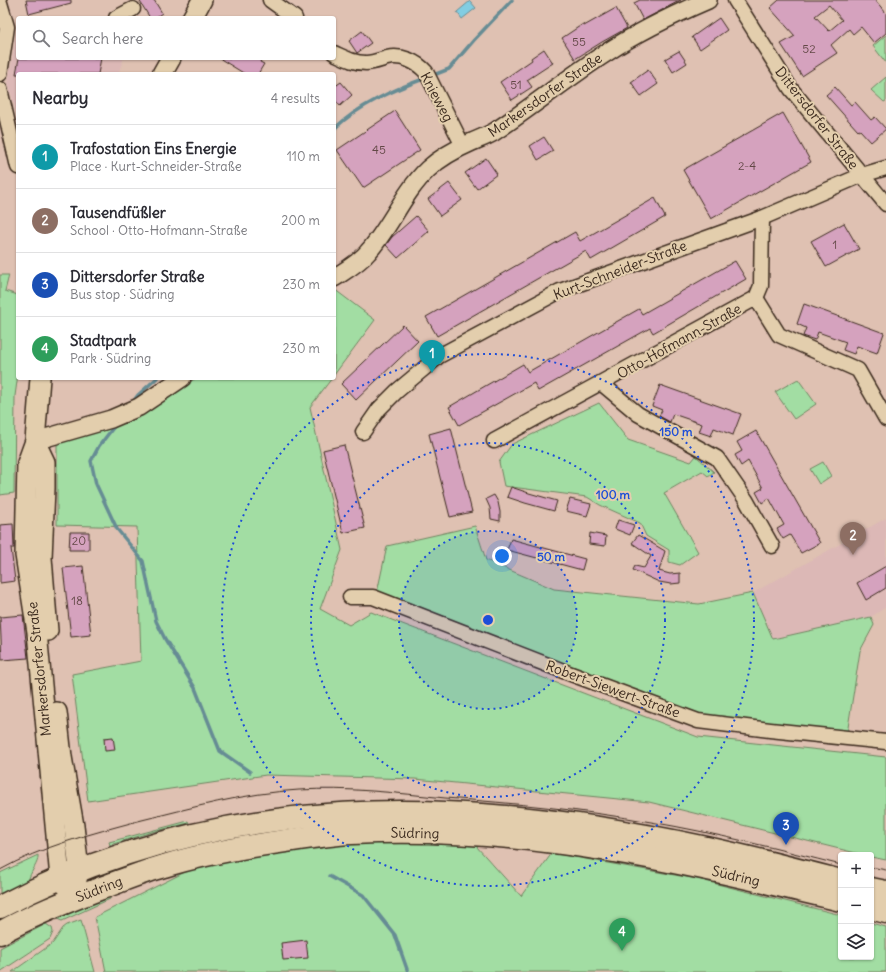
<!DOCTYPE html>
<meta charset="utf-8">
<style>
:root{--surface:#fff;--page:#f2f2f3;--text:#2b2b33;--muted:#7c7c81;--line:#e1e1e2;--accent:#7c3aed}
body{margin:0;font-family:Delius,sans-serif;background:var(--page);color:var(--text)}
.controls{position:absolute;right:12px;bottom:12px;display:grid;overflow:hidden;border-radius:4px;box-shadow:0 1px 3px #0004}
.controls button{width:36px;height:36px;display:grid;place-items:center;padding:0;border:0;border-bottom:1px solid var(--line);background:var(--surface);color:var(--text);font:20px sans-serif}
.you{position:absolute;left:502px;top:556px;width:14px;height:14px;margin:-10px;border:3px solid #fff;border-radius:50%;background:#1a73e8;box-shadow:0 0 0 6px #1a73e833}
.badge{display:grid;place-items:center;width:26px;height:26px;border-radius:50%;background:var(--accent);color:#fff;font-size:13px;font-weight:700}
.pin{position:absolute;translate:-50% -33px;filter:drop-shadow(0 1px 2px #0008)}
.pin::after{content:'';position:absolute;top:21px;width:14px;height:12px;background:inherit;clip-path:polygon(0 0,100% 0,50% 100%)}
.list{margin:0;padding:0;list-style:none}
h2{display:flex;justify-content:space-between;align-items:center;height:52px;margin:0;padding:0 16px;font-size:17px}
h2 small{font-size:13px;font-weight:400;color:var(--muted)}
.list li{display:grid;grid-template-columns:26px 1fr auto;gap:12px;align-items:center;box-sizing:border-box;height:64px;padding:0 16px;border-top:1px solid var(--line)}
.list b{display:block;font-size:15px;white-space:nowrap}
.list p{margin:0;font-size:13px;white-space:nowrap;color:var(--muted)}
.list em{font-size:13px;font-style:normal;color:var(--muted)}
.icon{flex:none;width:22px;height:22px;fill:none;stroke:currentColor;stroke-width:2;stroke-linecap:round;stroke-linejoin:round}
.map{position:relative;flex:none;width:886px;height:972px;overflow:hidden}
.search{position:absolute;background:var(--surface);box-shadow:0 1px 3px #0004;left:16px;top:16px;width:320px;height:44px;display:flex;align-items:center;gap:10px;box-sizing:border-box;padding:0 14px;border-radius:4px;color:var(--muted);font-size:15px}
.panel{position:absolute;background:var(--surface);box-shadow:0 1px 3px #0004;left:16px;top:72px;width:320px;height:308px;border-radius:4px}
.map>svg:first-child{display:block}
</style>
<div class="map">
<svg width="886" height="972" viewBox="0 0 886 972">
<rect width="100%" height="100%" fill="#dfc1b2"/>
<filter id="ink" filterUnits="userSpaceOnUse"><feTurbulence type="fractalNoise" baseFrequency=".025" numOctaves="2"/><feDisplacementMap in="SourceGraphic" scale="8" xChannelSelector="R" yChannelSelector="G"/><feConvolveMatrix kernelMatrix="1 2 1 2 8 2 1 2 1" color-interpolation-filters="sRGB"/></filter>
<g filter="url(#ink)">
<!-- built -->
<g fill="#dcb8b6">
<path d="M17 28H18V58H124L118 74H18V120L8 83Z"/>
<path d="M886 518V607L871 617 773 639 753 593Z"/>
</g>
<!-- green -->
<g fill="#a2dda3" stroke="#6e8460">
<path d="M886 35V63L873 46Z"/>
<path d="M886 77V101L884 102 871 90Z"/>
<path d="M0 275H9L5 291 18 295V374L15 396 14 493 0 495Z"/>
<path d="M334 289 375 320 334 375Z"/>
<path d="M196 378H332L310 407 342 550 320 609 349 625 371 612 698 737 886 757V860L871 857V855H864L649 802 415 779 266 775 88 801 72 674 141 661 137 527 57 525V443L143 414Z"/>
<path d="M798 379 816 404 794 419 775 392Z"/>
<path d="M599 403 628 440 691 462 696 456 714 472 708 476 702 471 664 493 698 552 680 565 669 562V550L646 536 640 523 600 505 587 497 504 486 499 462 512 444Z"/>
<path d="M823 462 831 476 819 484 810 469Z"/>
<path d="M475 526 486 560 554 589 699 604 753 593 773 639 871 617 874 625 860 651 847 734 696 715 377 593 387 546Z"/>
<path d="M188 821 189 823 152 832 110 845 109 842Z"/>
<path d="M384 840 476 846 521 896 552 853 697 879 841 915V957H871V923L886 927V972H106L95 917 193 868 262 852Z"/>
<path d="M38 855C39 864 30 871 28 882L0 900V873Z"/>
<path d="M111 893 110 899 62 921 57 919Z"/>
<path d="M81 920 95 972H12L53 943 63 928 67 925Z"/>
<path d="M46 924 52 928 53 932 50 939 0 972V948Z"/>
</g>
<!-- water -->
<path fill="#82cde2" stroke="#668c94" d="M470 1 476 8 462 19 457 12Z"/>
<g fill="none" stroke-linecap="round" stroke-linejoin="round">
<!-- stream -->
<g stroke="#668c94" stroke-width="3.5">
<path d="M431 76 449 69 474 40 512 0"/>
<path d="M334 129C359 105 393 90 426 78"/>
<path d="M132 403 138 395 157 378"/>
<path d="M116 424 99 446 91 461 96 484 117 529 143 561 156 621 165 639 195 688 220 751 250 772"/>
<path d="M329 876 363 895 395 935 408 972"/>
</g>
</g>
<!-- building -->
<g fill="#d5a2be" stroke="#3b2a1e" fill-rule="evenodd">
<path d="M26 0H71V3L29 14Z"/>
<path d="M139 0H154L162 13 155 18H150Z"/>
<path d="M640 0H681L643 20 634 3Z"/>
<path d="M779 0H875L886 13V33L874 43 861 27 853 34 849 29 831 45 837 53 802 76 781 44 795 36 770 8ZM829 5 842 20 829 31 815 16Z"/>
<path d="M616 8 627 28 602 42 575 59 562 38 583 24 584 26Z"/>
<path d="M719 18 727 30 700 49 692 37Z"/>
<path d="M362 31 371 43 357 53 349 41Z"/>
<path d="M544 49 553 63 527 80 532 87 512 100 500 82 532 60 531 58Z"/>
<path d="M679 51 687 63 673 72 665 59Z"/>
<path d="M19 58H101L98 74H16Z"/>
<path d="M219 58H262L260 62 264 64 258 74H245Z"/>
<path d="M648 70 658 84 641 96 631 82Z"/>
<path d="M341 82 352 95 340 106 334 99V87Z"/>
<path d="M835 87 851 105 855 102 871 120 875 117 886 129 871 142 860 130 858 131 826 95Z"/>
<path d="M395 111 420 150 363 188 337 150Z"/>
<path d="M783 113 811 162 711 219 683 170Z"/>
<path d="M544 137 553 151 538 160 530 146Z"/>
<path d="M486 158 497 174 477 189 465 173Z"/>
<path d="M449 183 462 200 440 216 428 199Z"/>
<path d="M655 198 665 217 591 260 586 251 437 336 426 317 575 232 580 241Z"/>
<path d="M416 216 429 231 398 258 386 245 392 237Z"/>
<path d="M844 223 859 249 826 267 811 241Z"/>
<path d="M735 261 746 279 653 333 650 328 538 391 534 383 459 425 449 407 523 364 528 372 639 309 642 314Z"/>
<path d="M804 304 884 333 877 353 857 346 854 354 843 350 846 342 818 332 815 340 803 336 806 328 797 324Z"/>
<path d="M403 325 418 341 356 400 341 384Z"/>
<path d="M660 385 741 414 733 435 714 428 711 436 699 432 702 424 673 414 670 422 659 416 662 410 652 406Z"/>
<path d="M451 428 472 512 450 517 429 434Z"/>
<path d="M756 431 820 543 801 553 790 535 783 539 777 529 784 525 769 498 762 503 756 492 763 488 748 461 741 466 735 455 742 451 737 442Z"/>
<path d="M344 445 365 528 343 533 323 450Z"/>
<path d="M511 487 529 493 557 501 554 511 525 503 507 497Z"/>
<path d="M494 495 498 502 500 512V521L491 519 490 508 486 499Z"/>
<path d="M570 499 591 504 587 516 566 511Z"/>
<path d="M618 520 634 525 630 535 615 529Z"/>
<path d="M13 524 14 548H11L15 581 0 583V525Z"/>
<path d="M70 532H89V550H69Z"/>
<path d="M590 533 606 536 605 546 589 544Z"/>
<path d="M638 535 665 551 659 571 670 574 680 573V583L671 584 659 582 633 570 635 566 644 568 651 556 632 543Z"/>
<path d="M511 539 585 559 582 570 507 550Z"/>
<path d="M83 566 91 635 71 637 63 568Z"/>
<path d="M886 566V588L866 600 857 583Z"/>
<path d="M23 615 28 658 2 660 0 617Z"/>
<path d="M113 737 115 750 105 751 104 738Z"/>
<path d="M306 940 308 958 283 960 281 943Z"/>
</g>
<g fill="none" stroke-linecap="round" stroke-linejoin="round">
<defs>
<g id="minor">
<path d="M270 0 295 18"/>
<path d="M735 0 791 89 886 204"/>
<path d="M0 3 7 27 0 74"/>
<path d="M116 18 133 9"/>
<path d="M334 53C345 58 354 63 366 63 373 63 380 60 387 58 401 54 417 62 426 72L463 146"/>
<path d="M0 89 18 167"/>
<path d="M756 298 779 335 858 370 886 419"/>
<path d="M601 383 638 414 717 458 746 500 772 546"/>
<path d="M363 432 379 409 397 391 439 356 560 291 762 218 862 175 886 168"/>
<path d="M494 441 756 298 761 286 762 218"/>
<path d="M350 597H373L571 674 698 721 770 730 886 742"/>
</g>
<g id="tertiary">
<path d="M334 278C346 270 359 263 368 252 391 226 403 193 428 169 441 157 456 149 472 142 479 139 487 136 494 132 532 107 567 78 606 53 638 32 673 15 708 0"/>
<path d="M35 441 111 419 139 407 182 378"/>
</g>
<g id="secondary">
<path d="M192 18 202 0"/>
<path d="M162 74 171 58"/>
<path d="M40 378 35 441 27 463 25 555 37 632 60 878C66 888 73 893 85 894"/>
<path d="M35 441 45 462V488L42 558 48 631"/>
<path d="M57 712 62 757 74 826 79 870 76 885"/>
</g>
<g id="primary">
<path d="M871 889 886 892"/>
<path d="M0 907C222 789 462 796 702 847 749 857 795 869 841 881"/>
<path d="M871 908 886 912"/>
<path d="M0 933C32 915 65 902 99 889 121 881 142 872 164 866 206 853 249 846 292 840 312 837 332 834 352 833 489 826 625 849 757 880 785 887 813 893 841 900"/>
</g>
</defs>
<!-- minor casing -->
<use href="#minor" stroke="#3b2a1e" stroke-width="17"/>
<!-- tertiary casing -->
<use href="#tertiary" stroke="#3b2a1e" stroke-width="20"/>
<!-- secondary casing -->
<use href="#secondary" stroke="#3b2a1e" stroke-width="22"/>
<!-- primary casing -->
<use href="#primary" stroke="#3b2a1e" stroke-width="25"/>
<!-- minor -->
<use href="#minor" stroke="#e3cead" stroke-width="14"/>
<!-- tertiary -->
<use href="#tertiary" stroke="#e3cead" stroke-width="17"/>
<!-- secondary -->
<use href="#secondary" stroke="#e3cead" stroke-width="19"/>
<!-- primary -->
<use href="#primary" stroke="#e3cead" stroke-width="22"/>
<!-- tram -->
<g stroke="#3b2a1e" stroke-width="1">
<path d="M871 867 886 870"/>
<path d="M0 870C43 846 90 834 138 821 191 808 244 793 299 790 348 787 397 793 445 798 514 803 583 810 651 822 715 833 778 849 841 865"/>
</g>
</g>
</g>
<!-- distance rings -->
<circle cx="488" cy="620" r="89" fill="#1d4ed8" fill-opacity=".12"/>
<g fill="none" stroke="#1d4ed8" stroke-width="2" stroke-dasharray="2 4">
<circle cx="488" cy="620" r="89"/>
<circle cx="488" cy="620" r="177"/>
<circle cx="488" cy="620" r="266"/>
</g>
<g text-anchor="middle" stroke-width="4" stroke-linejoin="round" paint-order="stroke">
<!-- number labels -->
<g font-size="12" fill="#624846">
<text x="579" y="46">55</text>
<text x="809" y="53">52</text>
<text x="516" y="89">51</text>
<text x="379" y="154">45</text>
<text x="747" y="170">2-4</text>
<text x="835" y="249">1</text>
<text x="79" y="545">20</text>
<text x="77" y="605">18</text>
</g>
<!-- street labels -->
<g font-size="14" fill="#3b2a1e" stroke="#e3cead">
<text transform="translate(545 95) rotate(-35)" y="5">Markersdorfer Straße</text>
<text transform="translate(437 97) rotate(62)" y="5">Knieweg</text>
<text transform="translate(817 118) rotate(52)" y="5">Dittersdorfer Straße</text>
<text transform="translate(620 270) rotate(-21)" y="5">Kurt-Schneider-Straße</text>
<text transform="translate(679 341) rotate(-29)" y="5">Otto-Hofmann-Straße</text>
<text transform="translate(39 669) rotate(-96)" y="5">Markersdorfer Straße</text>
<text transform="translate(613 689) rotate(20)" y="5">Robert-Siewert-Straße</text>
<text transform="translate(415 833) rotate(1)" y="5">Südring</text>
<text transform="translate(736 876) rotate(13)" y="5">Südring</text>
<text transform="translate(99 889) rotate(-21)" y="5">Südring</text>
</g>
</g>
<circle cx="488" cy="620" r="6" fill="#1d4ed8" stroke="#e3cead" stroke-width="2"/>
<g font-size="12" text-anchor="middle" font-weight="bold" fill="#1d4ed8" stroke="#e3cead" stroke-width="4" stroke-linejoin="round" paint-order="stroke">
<text x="676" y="436">150 m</text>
<text x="613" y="499">100 m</text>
<text x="551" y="561">50 m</text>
</g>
</svg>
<div class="controls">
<button>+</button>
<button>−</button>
<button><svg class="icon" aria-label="layers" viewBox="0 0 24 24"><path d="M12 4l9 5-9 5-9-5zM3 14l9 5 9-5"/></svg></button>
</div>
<div class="you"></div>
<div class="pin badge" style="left:432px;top:373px;background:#0f9aa8">1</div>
<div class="pin badge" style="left:853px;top:555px;background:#8d6e63">2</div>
<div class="pin badge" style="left:786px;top:845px;background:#1a4fb4">3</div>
<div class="pin badge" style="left:622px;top:951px;background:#2e9e5b">4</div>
<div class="search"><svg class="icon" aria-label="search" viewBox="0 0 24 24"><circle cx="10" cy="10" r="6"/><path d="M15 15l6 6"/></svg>Search here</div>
<section class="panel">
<h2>Nearby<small>4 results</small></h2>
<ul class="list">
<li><span class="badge" style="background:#0f9aa8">1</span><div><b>Trafostation Eins Energie</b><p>Place · Kurt-Schneider-Straße</p></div><em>110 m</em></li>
<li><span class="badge" style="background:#8d6e63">2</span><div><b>Tausendfüßler</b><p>School · Otto-Hofmann-Straße</p></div><em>200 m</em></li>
<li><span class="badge" style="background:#1a4fb4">3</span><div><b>Dittersdorfer Straße</b><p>Bus stop · Südring</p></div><em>230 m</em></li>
<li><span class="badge" style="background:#2e9e5b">4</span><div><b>Stadtpark</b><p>Park · Südring</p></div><em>230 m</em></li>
</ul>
</section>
</div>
